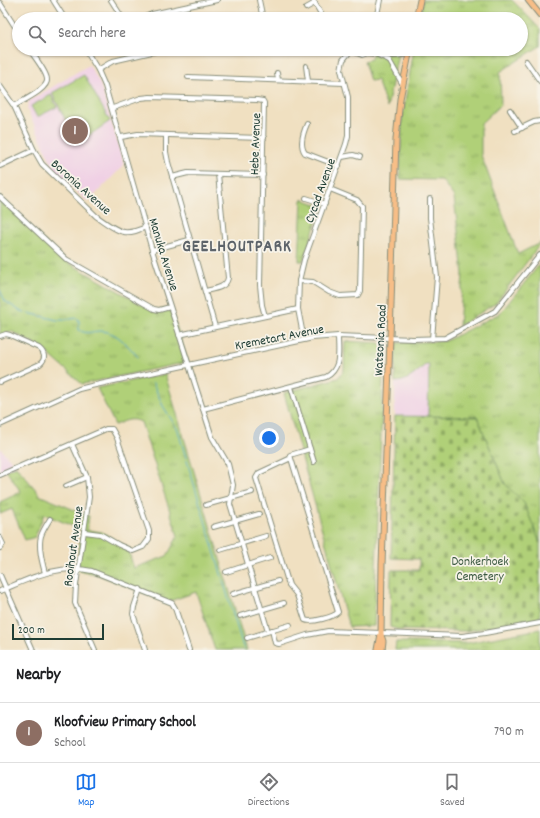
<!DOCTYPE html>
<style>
:root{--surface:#fff;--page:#f6f6f6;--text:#202124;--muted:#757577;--line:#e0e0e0;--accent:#1a73e8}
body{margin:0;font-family:Dekko,sans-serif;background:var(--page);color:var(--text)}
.scale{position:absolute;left:12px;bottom:10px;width:92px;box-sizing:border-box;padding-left:4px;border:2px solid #1f3d34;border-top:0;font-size:11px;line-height:14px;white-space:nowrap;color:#1f3d34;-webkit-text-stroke:3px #f7f3e8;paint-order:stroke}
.you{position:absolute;left:269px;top:438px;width:14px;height:14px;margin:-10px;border:3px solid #fff;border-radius:50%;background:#1a73e8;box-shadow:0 0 0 6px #1a73e833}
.badge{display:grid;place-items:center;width:26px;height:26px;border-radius:50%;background:var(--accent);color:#fff;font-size:13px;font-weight:700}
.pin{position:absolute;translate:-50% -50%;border:2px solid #fff;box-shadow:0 1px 4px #0006}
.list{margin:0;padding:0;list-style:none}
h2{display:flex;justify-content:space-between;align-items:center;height:52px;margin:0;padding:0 16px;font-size:17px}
h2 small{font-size:13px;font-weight:400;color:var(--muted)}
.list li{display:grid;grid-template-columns:26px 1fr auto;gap:12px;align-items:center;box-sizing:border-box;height:60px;padding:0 16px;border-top:1px solid var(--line)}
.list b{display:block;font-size:15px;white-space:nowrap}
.list p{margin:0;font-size:13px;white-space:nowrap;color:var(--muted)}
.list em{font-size:13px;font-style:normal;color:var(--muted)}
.icon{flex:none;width:22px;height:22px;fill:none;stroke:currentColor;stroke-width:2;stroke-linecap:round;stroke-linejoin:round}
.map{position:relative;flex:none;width:540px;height:650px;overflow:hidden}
.search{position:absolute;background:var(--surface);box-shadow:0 1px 3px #0004;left:12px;right:12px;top:12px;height:44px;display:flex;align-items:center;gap:10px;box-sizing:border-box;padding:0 14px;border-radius:22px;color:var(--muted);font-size:15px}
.sheet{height:112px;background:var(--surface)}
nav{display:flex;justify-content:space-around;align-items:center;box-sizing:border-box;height:56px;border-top:1px solid var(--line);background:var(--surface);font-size:11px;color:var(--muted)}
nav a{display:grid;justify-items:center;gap:2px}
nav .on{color:var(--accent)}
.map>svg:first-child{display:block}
</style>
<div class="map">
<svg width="540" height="650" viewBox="0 0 540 650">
<defs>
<pattern id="grass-tufts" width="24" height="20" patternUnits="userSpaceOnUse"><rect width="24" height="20" fill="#b0d078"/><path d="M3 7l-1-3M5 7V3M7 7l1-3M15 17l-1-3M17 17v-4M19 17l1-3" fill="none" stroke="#8faa63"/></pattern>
<pattern id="cemetery-stones" width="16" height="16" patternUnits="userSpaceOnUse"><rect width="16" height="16" fill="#b0d078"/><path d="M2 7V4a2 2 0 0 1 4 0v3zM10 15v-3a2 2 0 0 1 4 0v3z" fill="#8faa63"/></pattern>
</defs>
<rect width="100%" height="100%" fill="#f7f3e8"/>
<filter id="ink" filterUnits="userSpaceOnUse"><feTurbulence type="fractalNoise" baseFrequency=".025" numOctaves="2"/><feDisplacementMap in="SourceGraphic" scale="8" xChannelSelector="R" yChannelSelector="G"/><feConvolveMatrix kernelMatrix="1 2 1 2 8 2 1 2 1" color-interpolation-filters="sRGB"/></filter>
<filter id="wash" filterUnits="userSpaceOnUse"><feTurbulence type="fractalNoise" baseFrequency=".012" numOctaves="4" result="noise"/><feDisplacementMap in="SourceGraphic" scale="16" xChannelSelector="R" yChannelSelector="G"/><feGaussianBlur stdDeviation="0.9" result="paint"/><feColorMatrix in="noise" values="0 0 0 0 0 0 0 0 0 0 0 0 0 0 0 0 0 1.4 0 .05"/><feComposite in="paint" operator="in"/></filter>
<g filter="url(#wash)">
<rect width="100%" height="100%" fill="#f0e0c1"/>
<!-- built -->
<g fill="#f0d0e5">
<path d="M89 65 100 84 124 165 88 202 56 173 27 109 29 101Z"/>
<path d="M426 364H429L428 416H395V382L405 380Z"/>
<path d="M0 448 16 466 0 473Z"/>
</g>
<!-- grass -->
<g fill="url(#grass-tufts)" stroke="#688656">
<path d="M423 0H512L540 29V46L500 72 501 104 481 123V155L518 254 540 243V244L496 303 459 326 463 274 454 197 442 180 400 179 402 119 414 49H521V19H420Z"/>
<path d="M373 49H399L387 108 377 80 370 81 364 61 371 59Z"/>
<path d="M302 199 322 206 303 261H299Z"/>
<path d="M0 200 67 262 155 312 170 307 188 362 82 384 44 350 11 331 0 336Z"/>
<path d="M540 264V543L524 503 505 484 477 417 428 416 429 364H426C417 372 408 382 395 382L396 343 446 341 500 313Z"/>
<path d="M345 341 379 343 384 348 374 626 349 627 284 393 338 378 344 370Z"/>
<path d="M165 374 247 650H215L196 592 167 602 96 574 76 570 82 530 44 514 35 537 25 540 12 509 0 514V502L21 492 6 470 16 466 41 496 89 516 87 530 102 532 127 547 134 568 167 556 178 536 141 422C131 417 125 421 115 425L97 388Z"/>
<path d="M540 629V650H395L396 642 467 643Z"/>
</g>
<!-- cemetery -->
<path fill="url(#cemetery-stones)" stroke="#688656" d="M395 416 477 417 505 484 524 503 540 543V618L466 631 400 630 390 627 391 570H419V559L391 558Z"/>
<!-- pitch -->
<g fill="#b0d078" stroke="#688656">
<path d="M84 75 110 121 81 141H76L52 93Z"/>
<path d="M51 95 57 107 37 117 31 106Z"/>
</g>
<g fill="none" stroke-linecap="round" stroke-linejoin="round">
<!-- stream -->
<g stroke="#50a5cc" stroke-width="1">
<path d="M0 290 5 301 20 311 57 320H64L77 318 79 321V330C87 335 92 331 100 331 117 331 128 346 138 357"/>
<path d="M153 383 163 406 178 430 181 441 244 650"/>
</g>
</g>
</g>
<g filter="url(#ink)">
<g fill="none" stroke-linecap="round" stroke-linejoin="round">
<defs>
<g id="minor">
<path d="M53 0 65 19"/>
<path d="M111 0 123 19"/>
<path d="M259 0 263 19"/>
<path d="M313 0 324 19"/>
<path d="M0 3 19 33"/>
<path d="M306 8 315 3"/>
<path d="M140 19 152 14 217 0"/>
<path d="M376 19 380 0"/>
<path d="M85 49 98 70 105 86 152 250 203 409 212 437 228 464 233 485 230 504 268 631"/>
<path d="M353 49 357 53 362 55 368 53 369 49"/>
<path d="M380 49 394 56 409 54"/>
<path d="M368 53 376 54 389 60 403 85"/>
<path d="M526 61 540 81"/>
<path d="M306 66 308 81"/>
<path d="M98 70 113 61 165 49"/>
<path d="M277 73 278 80"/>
<path d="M188 77 344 83"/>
<path d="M0 86 14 106 34 150 42 164 96 216C103 221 116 231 124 232 132 233 139 230 146 227"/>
<path d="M14 106C22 101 49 89 47 79 46 71 34 56 29 49"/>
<path d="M113 108 141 98 150 97 257 100 263 101 264 103 260 285 262 305 265 316"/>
<path d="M510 110 522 128"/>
<path d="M307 124C303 133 299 145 305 153L339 166"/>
<path d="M515 131 534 122 540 121"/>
<path d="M166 135V152L168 162 215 327"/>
<path d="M121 137 138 134 264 138"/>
<path d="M342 157 353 155 360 157"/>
<path d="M0 166 34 150"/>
<path d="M172 177 188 173 263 175"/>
<path d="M0 197 66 259 154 309 159 310 170 307"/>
<path d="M306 198 325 204"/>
<path d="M430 199V218L437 277 432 339"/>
<path d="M152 250 189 240"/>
<path d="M299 281 313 282 329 292 340 296 358 295 360 291 362 206 357 200 330 189"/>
<path d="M205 291C214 289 226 288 228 278L218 174"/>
<path d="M179 335 298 309"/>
<path d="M0 336 6 334 10 335 39 348C45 353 46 359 40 364L0 382"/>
<path d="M304 340 298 309 299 281 304 260 346 144 348 136V97L341 70 343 60 352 49"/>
<path d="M291 387 314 462"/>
<path d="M203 409 326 377C342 368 338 352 338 336"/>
<path d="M0 425 79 389 91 386 313 338 338 336 413 339 445 338 495 311 540 255"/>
<path d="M72 444 87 477 89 497 76 585 75 603 95 650"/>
<path d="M291 458 259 473 256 478 289 585 297 595 305 620C311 623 334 617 338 612L290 455 310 449"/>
<path d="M0 475 106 429H112L117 438 149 531V539L143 547 133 551 119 545 100 534 85 532"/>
<path d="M66 486 87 477"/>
<path d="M206 505 252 492"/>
<path d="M213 527 259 514"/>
<path d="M0 538 3 544 0 548"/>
<path d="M220 550 266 536"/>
<path d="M226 572 270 558"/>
<path d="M45 573C42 562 38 547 41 536 43 530 47 524 50 519"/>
<path d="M0 575 33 650"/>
<path d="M140 589 134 607 133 614 145 650"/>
<path d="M0 591C29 579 59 563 92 571L172 603 175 608 189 650"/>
<path d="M233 594 278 581"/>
<path d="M240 616 284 603"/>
<path d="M272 630 275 643 279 644 307 635 328 631 462 636 485 633 540 623"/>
<path d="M247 638 290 625"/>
</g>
<g id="major">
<path d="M528 0 540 15"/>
<path d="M416 19 420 0"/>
<path d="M381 635 383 641 382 650"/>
<path d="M378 650 381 634 382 565 390 338 396 139 400 99 410 49"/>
</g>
</defs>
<!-- minor casing -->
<use href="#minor" stroke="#888e7a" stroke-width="6"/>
<!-- major casing -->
<use href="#major" stroke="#888e7a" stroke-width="7"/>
<!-- minor -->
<use href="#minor" stroke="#fff" stroke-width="4"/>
<!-- major -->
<use href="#major" stroke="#f7be87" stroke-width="5"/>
</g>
</g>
<g text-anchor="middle" stroke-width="3.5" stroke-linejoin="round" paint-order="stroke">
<!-- street labels -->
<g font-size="13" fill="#1f3d34" stroke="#f7f3e8">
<text transform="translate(254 144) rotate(-88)" y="5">Hebe Avenue</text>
<text transform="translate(82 186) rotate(42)" y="5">Boronia Avenue</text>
<text transform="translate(319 190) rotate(-70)" y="5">Cycad Avenue</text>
<text transform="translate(165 254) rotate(73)" y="5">Manuka Avenue</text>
<text transform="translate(279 336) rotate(-11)" y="5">Kremetart Avenue</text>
<text transform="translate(379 340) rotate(-87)" y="5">Watsonia Road</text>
<text transform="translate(72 546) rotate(-82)" y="5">Rooihout Avenue</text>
</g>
<!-- park labels -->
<g font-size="13" fill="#3c5a42" stroke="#f7f3e8">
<text x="480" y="565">Donkerhoek<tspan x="480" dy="15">Cemetery</tspan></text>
</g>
<!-- district labels -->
<g font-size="17" font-weight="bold" letter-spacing="1" fill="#5d646a" stroke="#f7f3e8">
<text x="237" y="251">GEELHOUTPARK</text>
</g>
</g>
</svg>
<div class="scale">200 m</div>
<div class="you"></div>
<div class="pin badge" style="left:75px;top:131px;background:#8d6e63">1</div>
<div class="search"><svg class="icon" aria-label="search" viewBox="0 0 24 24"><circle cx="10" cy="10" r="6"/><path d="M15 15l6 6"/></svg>Search here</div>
</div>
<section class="sheet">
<h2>Nearby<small></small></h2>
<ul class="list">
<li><span class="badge" style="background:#8d6e63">1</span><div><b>Kloofview Primary School</b><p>School</p></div><em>790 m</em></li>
</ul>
</section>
<nav>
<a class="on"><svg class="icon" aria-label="map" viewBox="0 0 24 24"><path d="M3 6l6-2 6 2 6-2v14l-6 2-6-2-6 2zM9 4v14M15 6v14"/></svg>Map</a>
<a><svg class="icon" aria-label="directions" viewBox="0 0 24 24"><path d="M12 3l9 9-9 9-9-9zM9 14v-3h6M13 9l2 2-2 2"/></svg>Directions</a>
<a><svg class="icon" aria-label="saved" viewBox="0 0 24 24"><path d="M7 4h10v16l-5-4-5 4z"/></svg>Saved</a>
</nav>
